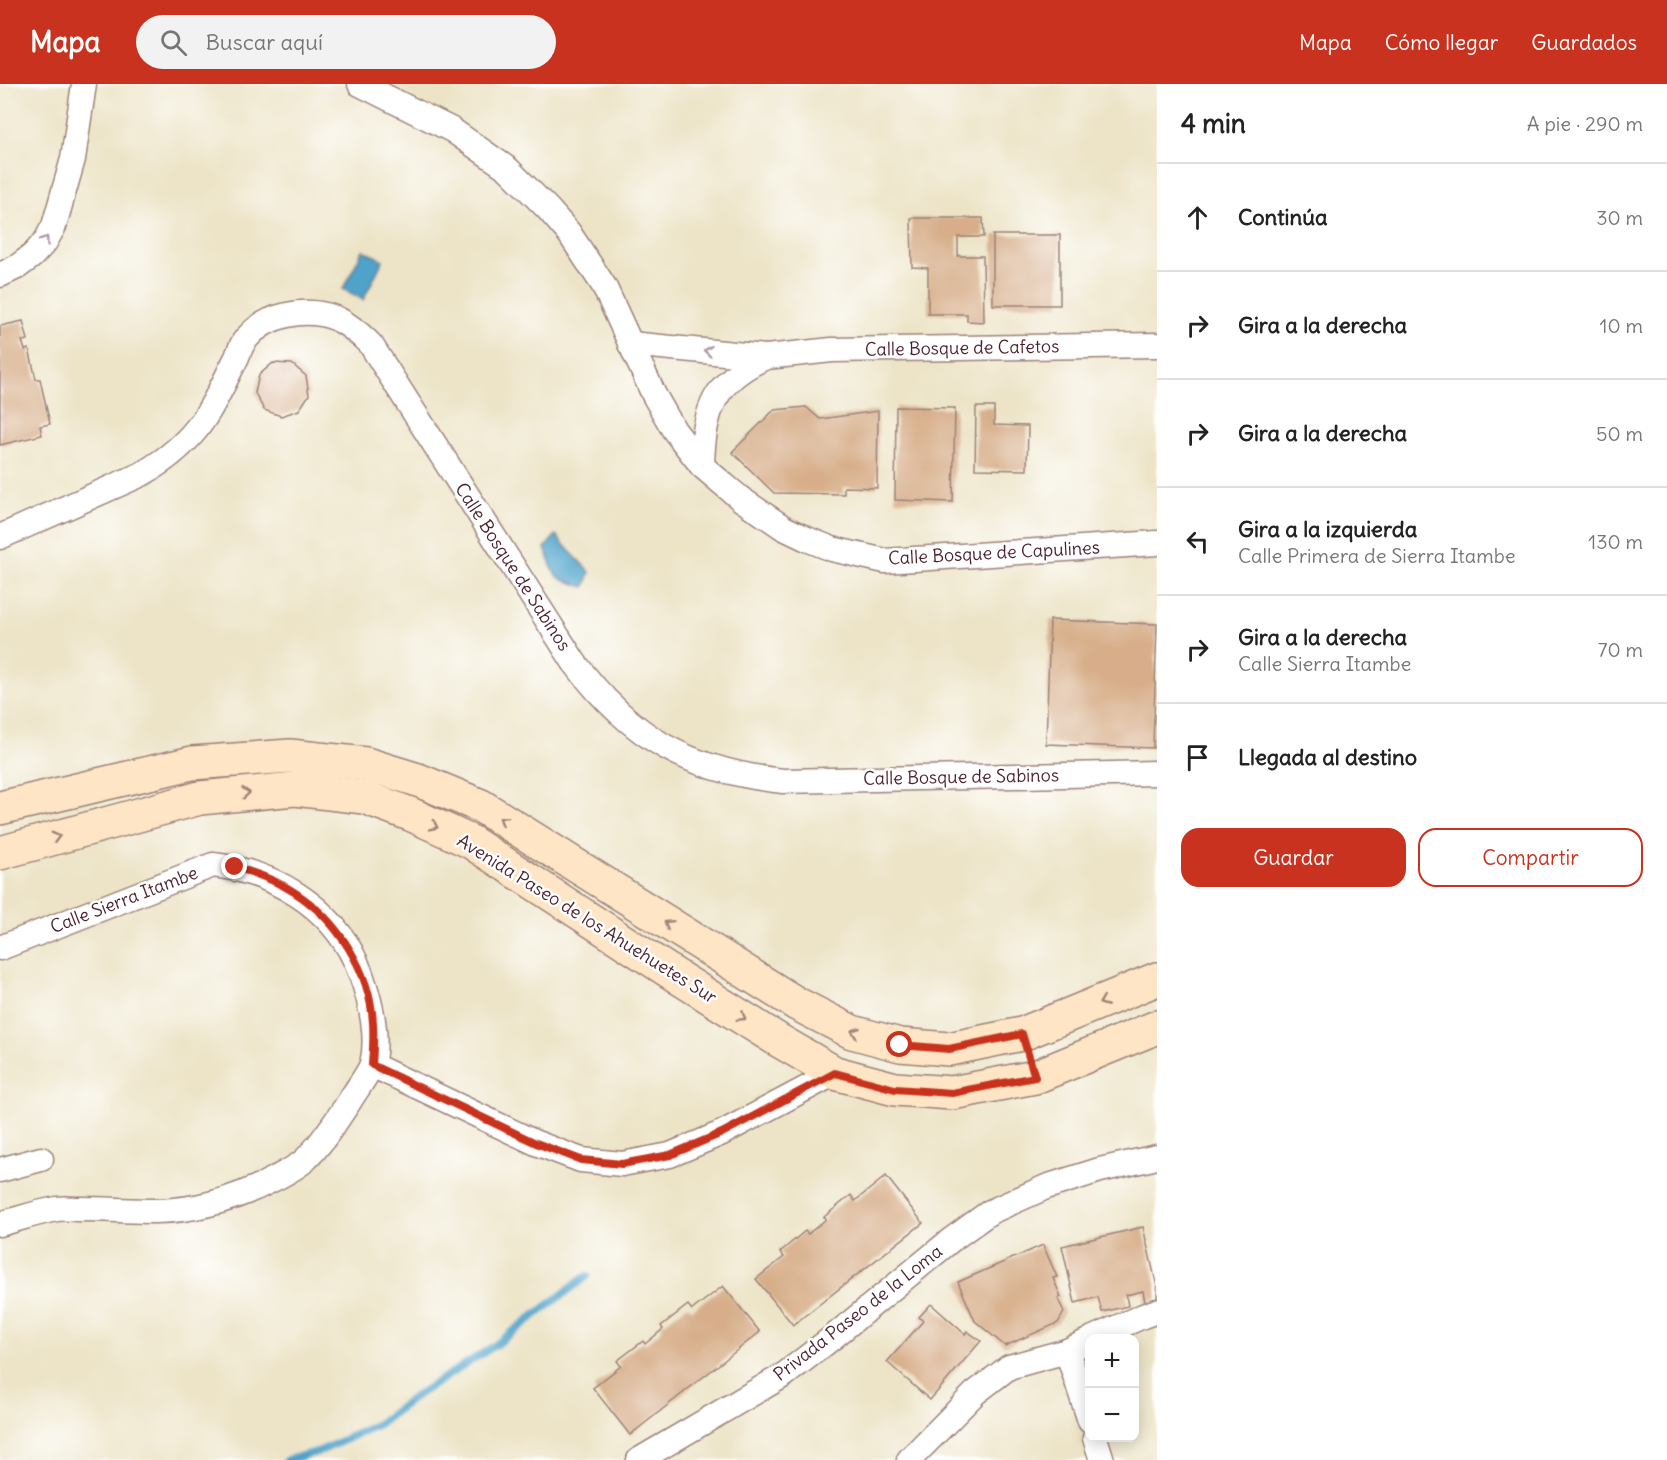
<!DOCTYPE html>
<html lang="es">
<meta charset="utf-8">
<style>
:root{--surface:#fff;--page:#f2f2f2;--text:#222;--muted:#767676;--line:#e0e0e0;--accent:#c8321e}
body{margin:0;font-family:Delius,sans-serif;background:var(--page);color:var(--text)}
.controls{position:absolute;right:18px;bottom:18px;display:grid;overflow:hidden;border-radius:12px;box-shadow:0 3px 15px #0003}
.controls button{width:54px;height:54px;display:grid;place-items:center;padding:0;border:0;border-bottom:2px solid var(--line);background:var(--surface);color:var(--text);font:30px sans-serif}
.stop{position:absolute;width:18px;height:18px;margin:-14px;border:4px solid #c8321e;border-radius:50%;background:#fff}
.stop.end{background:#c8321e;border-color:#fff;box-shadow:0 2px 6px #0008}
.list{margin:0;padding:0;list-style:none}
h2{display:flex;justify-content:space-between;align-items:center;height:78px;margin:0;padding:0 24px;font-size:26px}
h2 small{font-size:20px;font-weight:400;color:var(--muted)}
.list li{display:grid;grid-template-columns:39px 1fr auto;gap:18px;align-items:center;box-sizing:border-box;height:108px;padding:0 24px;border-top:2px solid var(--line)}
.list b{display:block;font-size:22px;white-space:nowrap}
.list p{margin:0;font-size:20px;white-space:nowrap;color:var(--muted)}
.list em{font-size:20px;font-style:normal;color:var(--muted)}
.actions{display:flex;gap:12px;padding:18px 24px}
.actions a{flex:1;padding:14px 0;border:2px solid var(--accent);border-radius:18px;text-align:center;font-size:21px;color:var(--accent)}
.actions .main{background:var(--accent);color:#fff}
.icon{flex:none;width:33px;height:33px;fill:none;stroke:currentColor;stroke-width:2;stroke-linecap:round;stroke-linejoin:round}
.map{position:relative;flex:none;width:1157px;height:1376px;overflow:hidden}
header{display:flex;align-items:center;gap:36px;box-sizing:border-box;height:84px;padding:0 30px;background:var(--accent);color:#fff}
header strong{font-size:28px}
nav{display:flex;gap:33px;margin-inline-start:auto;font-size:21px}
.search{width:420px;height:54px;background:var(--page);display:flex;align-items:center;gap:15px;box-sizing:border-box;padding:0 21px;border-radius:33px;color:var(--muted);font-size:22px}
main{display:flex}
aside{flex:1;background:var(--surface)}
.map>svg:first-child{display:block}
</style>
<header>
<strong>Mapa</strong>
<div class="search"><svg class="icon" aria-label="search" viewBox="0 0 24 24"><circle cx="10" cy="10" r="6"/><path d="M15 15l6 6"/></svg>Buscar aquí</div>
<nav><a>Mapa</a><a>Cómo llegar</a><a>Guardados</a></nav>
</header>
<main>
<div class="map">
<svg width="1157" height="1376" viewBox="0 0 1157 1376">
<rect width="100%" height="100%" fill="#fff"/>
<filter id="ink" filterUnits="userSpaceOnUse"><feTurbulence type="fractalNoise" baseFrequency=".0167" numOctaves="2"/><feDisplacementMap in="SourceGraphic" scale="12" xChannelSelector="R" yChannelSelector="G"/><feConvolveMatrix kernelMatrix="1 2 1 2 8 2 1 2 1" color-interpolation-filters="sRGB"/></filter>
<filter id="wash" filterUnits="userSpaceOnUse"><feTurbulence type="fractalNoise" baseFrequency=".008" numOctaves="4" result="noise"/><feDisplacementMap in="SourceGraphic" scale="24" xChannelSelector="R" yChannelSelector="G"/><feGaussianBlur stdDeviation="1.35" result="paint"/><feColorMatrix in="noise" values="0 0 0 0 0 0 0 0 0 0 0 0 0 0 0 0 0 1.4 0 .05"/><feComposite in="paint" operator="in"/></filter>
<g filter="url(#wash)">
<rect width="100%" height="100%" fill="#ede4c7"/>
<!-- water -->
<g fill="#50a3cb" stroke="#4d617b" stroke-width="1.5">
<path d="M363 166 383 176 363 216 343 205Z"/>
<path d="M556 451C566 465 578 475 590 488L585 503C552 493 556 495 545 464Z"/>
</g>
<g fill="none" stroke-linecap="round" stroke-linejoin="round">
<!-- stream -->
<path stroke="#50a3cb" stroke-width="8" d="M287 1376 320 1367 378 1340 417 1311 494 1262 587 1192"/>
</g>
<g id="blocks">
<!-- building -->
<g fill="#d7ae89">
<path d="M911 134H983L984 153H958V172H983L984 238 967 237V230H928V184L912 183Z"/>
<rect x="993" y="151" width="67" height="70"/>
<path d="M23 237 28 256 22 257 25 266 29 265 36 295H40L50 340 40 342 42 351 0 361V242Z"/>
<path d="M273 279 292 280 306 292 309 311 299 326 281 332 264 326 255 309 259 291Z"/>
<path d="M806 323 820 335 878 327 877 404 844 403V410L774 409 732 368 774 326Z"/>
<path d="M896 323 955 324 953 418 895 416Z"/>
<path d="M976 323H994V341L1028 342 1027 386 975 385Z"/>
<path d="M1050 536 1157 540 1153 664 1046 660Z"/>
<path d="M886 1092 923 1139 793 1241 756 1195 784 1173 780 1168 805 1147 808 1150 826 1135 824 1133 851 1111 855 1117Z"/>
<path d="M1143 1143 1157 1203V1215L1145 1218 1143 1207 1126 1211 1128 1222 1102 1228 1098 1213 1075 1219 1062 1162Z"/>
<path d="M1043 1161 1057 1193 1053 1194 1061 1213 1058 1215 1064 1228 1058 1239 1005 1262 975 1237 958 1198Z"/>
<path d="M723 1202 760 1248 630 1351 593 1304 621 1282 617 1277 643 1257 645 1260 663 1245 661 1242 688 1221 692 1226Z"/>
<path d="M931 1220 965 1250 967 1247 981 1257 930 1316 887 1278 923 1237 919 1233Z"/>
</g>
</g>
</g>
<g filter="url(#ink)">
<use href="#blocks" fill-opacity="0" stroke="#9c8279" stroke-width="1.5"/>
<g fill="none" stroke-linecap="round" stroke-linejoin="round">
<defs>
<g id="street">
<path d="M360 0 452 46 508 85 548 125 569 149 604 202 654 311 674 346 702 382 716 394 741 415 784 444 807 455 832 465 885 477 1157 459"/>
<path d="M0 191 17 183 32 172 45 158 54 142 73 75 84 0"/>
<path d="M630 260 766 273 832 266 1157 261"/>
<path d="M702 382C703 327 714 296 766 273"/>
<path d="M0 453 142 390C166 376 187 360 203 336 216 317 225 296 236 275 239 269 241 260 246 255 266 230 306 223 335 234 349 240 360 250 371 261L574 578C631 654 689 687 783 697L1157 689"/>
<path d="M0 864 213 781C273 788 330 821 356 878 368 906 380 949 372 980 369 989 354 1009 349 1018 336 1037 321 1061 305 1076 296 1084 285 1089 274 1095 238 1114 198 1126 157 1127 131 1127 105 1125 80 1125 72 1125 64 1124 57 1125 38 1128 19 1135 0 1140"/>
<path d="M372 981 536 1059 581 1076 622 1080 670 1071 722 1049 835 989"/>
<path d="M0 1086 41 1075"/>
<path d="M1093 1254 1143 1232 1157 1227"/>
<path d="M1067 1267 1090 1337"/>
<path d="M1095 1354 1102 1376"/>
<path d="M639 1376 784 1291 832 1254 951 1156 990 1128 1046 1103 1100 1086 1157 1073"/>
<path d="M909 1376 975 1309 1009 1283 1067 1267 1090 1256"/>
</g>
<g id="secondary">
<path d="M0 724 192 679 290 672 366 680 418 696 481 722 797 920 852 948 900 961 949 965 1022 950 1157 895"/>
<path d="M0 769 200 714 295 705 364 713 410 730 471 758 681 895 778 956 835 989 895 1005 952 1009 1035 993 1157 943"/>
</g>
</defs>
<!-- street casing -->
<use href="#street" stroke="#9c8279" stroke-width="27"/>
<!-- secondary casing -->
<use href="#secondary" stroke="#9c8279" stroke-width="36"/>
<!-- street -->
<use href="#street" stroke="#fff" stroke-width="24"/>
<!-- secondary -->
<use href="#secondary" stroke="#fde5c5" stroke-width="33"/>
</g>
<!-- one-way arrows -->
<defs><path id="oneway-chevron" d="M-2-3.5L2.5 0L-2 3.5" fill="none" stroke-width="1.6" stroke-linecap="round" stroke-linejoin="round" transform="scale(1.5)"/></defs>
<g stroke="#ae9aa0">
<use href="#oneway-chevron" transform="translate(45 156) rotate(-55)"/>
<use href="#oneway-chevron" transform="translate(708 267) rotate(-174)"/>
</g>
<g stroke="#a48278">
<use href="#oneway-chevron" transform="translate(246 709) rotate(-5)"/>
<use href="#oneway-chevron" transform="translate(503 736) rotate(-148)"/>
<use href="#oneway-chevron" transform="translate(434 742) rotate(25)"/>
<use href="#oneway-chevron" transform="translate(56 753) rotate(-15)"/>
<use href="#oneway-chevron" transform="translate(668 840) rotate(-148)"/>
<use href="#oneway-chevron" transform="translate(1103 918) rotate(158)"/>
<use href="#oneway-chevron" transform="translate(742 933) rotate(32)"/>
<use href="#oneway-chevron" transform="translate(855 948) rotate(-160)"/>
</g>
</g>
<g fill="none" stroke-linecap="round" stroke-linejoin="round" filter="url(#ink)">
<!-- route -->
<path stroke="#c8321e" stroke-width="8" d="M235 783C255 789 276 796 294 808 338 836 370 887 373 939 374 953 373 967 372 981L536 1059 581 1076 622 1080 670 1071 722 1049 835 989 895 1005 952 1009 1035 993 1022 950 949 965 900 961"/>
</g>
<g text-anchor="middle" stroke-width="5" stroke-linejoin="round" paint-order="stroke">
<!-- street labels -->
<g font-size="18" fill="#4a1f2b" stroke="#fff">
<text transform="translate(962 264) rotate(-1)" y="6">Calle Bosque de Cafetos</text>
<text transform="translate(994 469) rotate(-3)" y="6">Calle Bosque de Capulines</text>
<text transform="translate(513 483) rotate(57)" y="6">Calle Bosque de Sabinos</text>
<text transform="translate(961 693) rotate(-1)" y="6">Calle Bosque de Sabinos</text>
<text transform="translate(124 816) rotate(-21)" y="6">Calle Sierra Itambe</text>
<text transform="translate(587 835) rotate(32)" y="6">Avenida Paseo de los Ahuehuetes Sur</text>
<text transform="translate(858 1229) rotate(-38)" y="6">Privada Paseo de la Loma</text>
</g>
</g>
</svg>
<div class="controls">
<button>+</button>
<button>−</button>
</div>
<div class="stop" style="left:900px;top:961px"></div>
<div class="stop end" style="left:235px;top:783px"></div>
</div>
<aside>
<h2>4 min<small>A pie · 290 m</small></h2>
<ul class="list">
<li><svg class="icon" aria-label="ahead" viewBox="0 0 24 24"><path d="M12 20V5M6 11l6-6 6 6"/></svg><div><b>Continúa</b></div><em>30 m</em></li>
<li><svg class="icon" aria-label="right" viewBox="0 0 24 24"><path d="M7 20v-9h11M14 6l5 5-5 5"/></svg><div><b>Gira a la derecha</b></div><em>10 m</em></li>
<li><svg class="icon" aria-label="right" viewBox="0 0 24 24"><path d="M7 20v-9h11M14 6l5 5-5 5"/></svg><div><b>Gira a la derecha</b></div><em>50 m</em></li>
<li><svg class="icon" aria-label="left" viewBox="0 0 24 24"><path d="M17 20v-9H6M10 6l-5 5 5 5"/></svg><div><b>Gira a la izquierda</b><p>Calle Primera de Sierra Itambe</p></div><em>130 m</em></li>
<li><svg class="icon" aria-label="right" viewBox="0 0 24 24"><path d="M7 20v-9h11M14 6l5 5-5 5"/></svg><div><b>Gira a la derecha</b><p>Calle Sierra Itambe</p></div><em>70 m</em></li>
<li><svg class="icon" aria-label="arrive" viewBox="0 0 24 24"><path d="M6 21V4h12l-3 4 3 4H6"/></svg><div><b>Llegada al destino</b></div></li>
</ul>
<div class="actions"><a class="main">Guardar</a><a>Compartir</a></div>
</aside>
</main>
